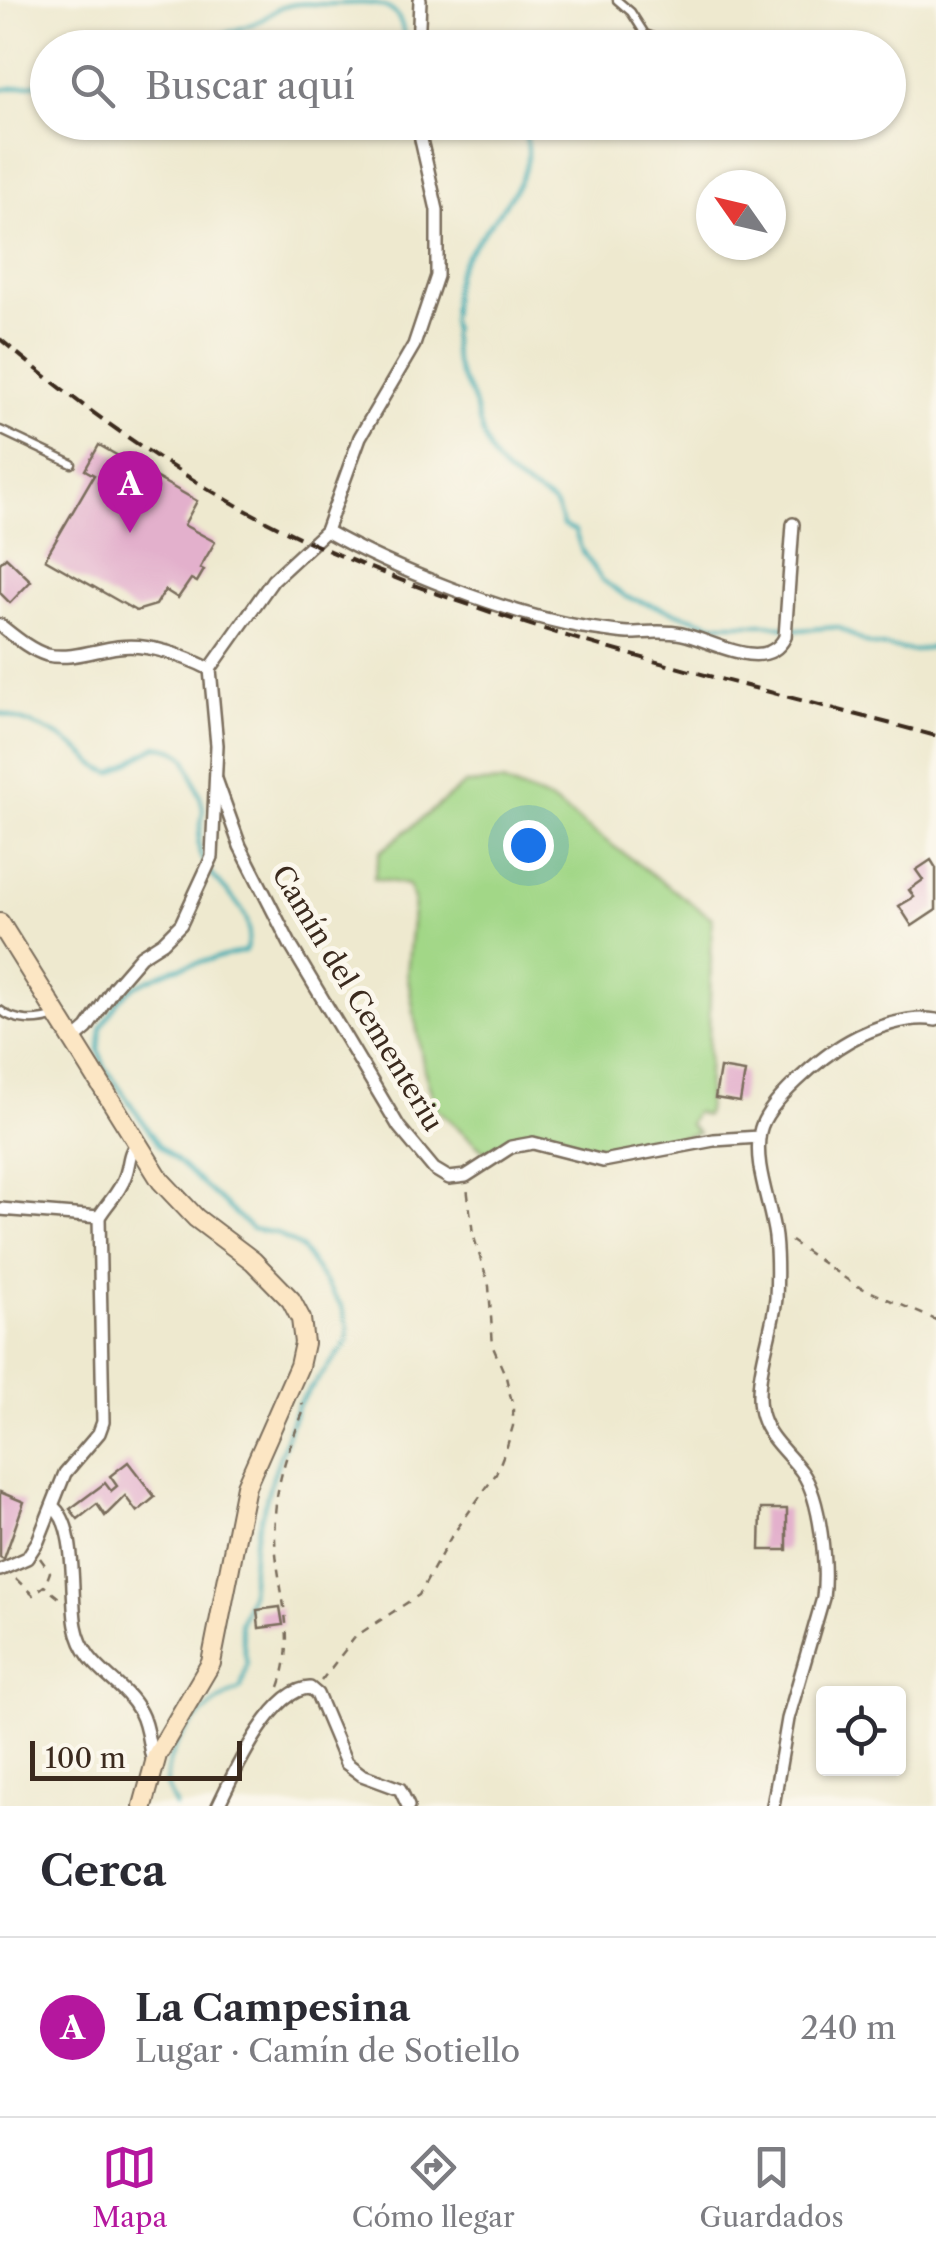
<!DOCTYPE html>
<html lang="es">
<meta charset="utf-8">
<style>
:root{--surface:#fff;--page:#f7f7f7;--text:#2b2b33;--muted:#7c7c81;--line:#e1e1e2;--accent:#b5179e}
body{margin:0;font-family:"Libre Caslon Text",serif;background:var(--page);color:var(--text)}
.controls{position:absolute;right:30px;bottom:30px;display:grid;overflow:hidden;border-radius:10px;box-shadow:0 2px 8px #0004}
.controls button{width:90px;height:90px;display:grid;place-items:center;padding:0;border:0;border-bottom:2px solid var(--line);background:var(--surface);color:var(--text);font:50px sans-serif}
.compass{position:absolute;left:696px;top:170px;width:90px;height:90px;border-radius:50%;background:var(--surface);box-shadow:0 2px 8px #0004;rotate:304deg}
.scale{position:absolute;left:30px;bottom:25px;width:212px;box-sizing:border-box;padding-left:10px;border:5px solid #3b2a1e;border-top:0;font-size:28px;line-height:35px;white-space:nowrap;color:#3b2a1e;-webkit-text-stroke:8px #fbf7ec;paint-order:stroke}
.you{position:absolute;left:528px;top:845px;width:35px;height:35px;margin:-25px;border:8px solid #fff;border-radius:50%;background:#1a73e8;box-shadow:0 0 0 15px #1a73e833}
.badge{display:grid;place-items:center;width:65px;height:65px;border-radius:50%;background:var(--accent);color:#fff;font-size:32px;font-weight:700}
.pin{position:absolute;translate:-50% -82px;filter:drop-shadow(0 2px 5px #0008)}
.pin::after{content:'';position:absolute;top:52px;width:35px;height:30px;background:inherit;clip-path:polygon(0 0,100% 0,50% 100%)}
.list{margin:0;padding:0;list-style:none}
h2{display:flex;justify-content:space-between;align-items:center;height:130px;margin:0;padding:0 40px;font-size:42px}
h2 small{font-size:32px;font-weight:400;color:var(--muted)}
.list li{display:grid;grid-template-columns:65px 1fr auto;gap:30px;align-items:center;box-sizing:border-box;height:180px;padding:0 40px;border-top:2px solid var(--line)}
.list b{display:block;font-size:38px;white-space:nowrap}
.list p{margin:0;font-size:32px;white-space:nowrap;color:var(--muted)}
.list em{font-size:32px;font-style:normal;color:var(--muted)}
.icon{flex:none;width:55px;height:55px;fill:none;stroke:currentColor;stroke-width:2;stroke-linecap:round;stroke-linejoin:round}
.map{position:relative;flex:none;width:936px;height:1806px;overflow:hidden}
.search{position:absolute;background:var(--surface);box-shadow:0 2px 8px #0004;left:30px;right:30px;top:30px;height:110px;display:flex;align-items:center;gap:25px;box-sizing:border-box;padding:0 35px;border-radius:55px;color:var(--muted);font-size:38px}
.sheet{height:310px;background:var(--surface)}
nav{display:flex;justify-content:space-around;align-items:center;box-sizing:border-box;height:140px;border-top:2px solid var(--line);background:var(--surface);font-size:28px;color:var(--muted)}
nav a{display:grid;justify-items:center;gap:5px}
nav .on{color:var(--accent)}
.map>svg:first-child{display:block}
</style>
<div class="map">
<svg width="936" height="1806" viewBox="0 0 936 1806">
<rect width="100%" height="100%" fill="#fbf7ec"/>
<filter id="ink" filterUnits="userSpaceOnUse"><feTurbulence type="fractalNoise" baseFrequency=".01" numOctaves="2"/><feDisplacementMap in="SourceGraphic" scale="20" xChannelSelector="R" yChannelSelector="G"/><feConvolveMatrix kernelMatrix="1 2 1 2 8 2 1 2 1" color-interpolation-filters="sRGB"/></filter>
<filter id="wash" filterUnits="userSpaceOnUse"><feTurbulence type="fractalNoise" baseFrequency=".0048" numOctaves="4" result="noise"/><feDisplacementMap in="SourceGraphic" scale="40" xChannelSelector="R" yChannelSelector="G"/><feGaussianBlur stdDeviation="2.25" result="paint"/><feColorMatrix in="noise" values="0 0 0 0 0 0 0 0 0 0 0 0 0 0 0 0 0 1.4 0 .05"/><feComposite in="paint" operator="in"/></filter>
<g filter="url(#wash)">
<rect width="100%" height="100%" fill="#eee9cf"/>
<!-- green -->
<path fill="#a2d787" stroke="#6e8052" stroke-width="2.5" d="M502 782 553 802 712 918 707 1112 705 1116 695 1112 689 1124 698 1133 627 1151 598 1153 529 1133 485 1152 436 1108 424 1070 407 973 414 900 408 885 374 878 380 852 465 784Z"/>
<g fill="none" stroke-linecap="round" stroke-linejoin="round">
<!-- stream -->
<g stroke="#39abb2" stroke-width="4">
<path d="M144 48C156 42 167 36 181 36 195 35 204 39 219 35 233 31 250 26 263 19 269 15 276 9 283 7 302 1 319 5 336 4 375 2 407 0 404 48"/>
<path d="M0 90 48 82"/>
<path d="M389 122C402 135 450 131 466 122"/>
<path d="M515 122C564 169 462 238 455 281 451 309 449 346 459 373 463 382 470 390 473 400 480 423 485 453 503 470 517 484 541 493 554 504 558 509 561 520 563 526L575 531 581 549 601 579 626 597 713 624H767L798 630 838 627 868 644 913 651 936 646"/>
<path d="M0 713C25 722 53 730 74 746 89 756 94 768 112 773L157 746C167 748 179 749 185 758 189 764 203 804 203 810 202 827 195 841 201 857 215 891 263 907 245 951L173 969 135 986 119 1000 101 1028 99 1051 105 1067 159 1145 252 1229 276 1233 301 1248 342 1307 348 1326V1342L298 1404 271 1482 254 1543 250 1595 240 1624 247 1664 241 1688C207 1705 164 1741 167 1784 167 1791 173 1799 175 1806"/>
</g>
</g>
<g id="blocks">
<!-- building -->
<g fill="#e3b0cc">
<path d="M99 445 197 501 184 525 215 542 200 568 204 570 197 582 191 579 178 598 165 590 156 605 136 611 45 559 94 475 85 470Z"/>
<path d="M6 557 31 581 10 603 0 593V563Z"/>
<path d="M931 860 936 868V910L912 926 899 906 914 897 909 890 923 880 916 870Z"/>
<path d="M720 1068 745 1072 740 1102 715 1098Z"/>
<path d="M128 1462 155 1497 137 1512 125 1496 105 1516 97 1504 78 1519 70 1509 105 1483 111 1491 117 1486 110 1476Z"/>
<path d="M0 1492 24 1502 4 1559 0 1557Z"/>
<path d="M761 1509H787V1550H760Z"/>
<path d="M280 1607 283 1625 259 1628 257 1610Z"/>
</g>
</g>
</g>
<g filter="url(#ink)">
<use href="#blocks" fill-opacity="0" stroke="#7a6d5c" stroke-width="2.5"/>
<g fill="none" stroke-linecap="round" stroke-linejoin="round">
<defs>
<g id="lane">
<path d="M617 0 631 12 645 34 684 48"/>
<path d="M0 430 72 464"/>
<path d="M0 1010C16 1023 38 1022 56 1016"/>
</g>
<g id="street">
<path d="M418 48 420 0"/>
<path d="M326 531C393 569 507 614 583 627 597 629 613 632 628 633 646 633 664 630 682 634 712 640 766 675 785 637L793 524"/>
<path d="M0 625C14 636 30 650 47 655 71 660 95 650 118 647 148 643 184 656 210 669"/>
<path d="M210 669 273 580 326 531 360 437 414 345 437 276V210L417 122"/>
<path d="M216 779 240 846 291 946 399 1127 434 1169 449 1178 466 1176 511 1147 533 1143 603 1161 714 1140 759 1137"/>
<path d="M73 1040 87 1028 115 986 141 956 163 942 181 924 212 857 217 745 210 669"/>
<path d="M0 1209 99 1217"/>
<path d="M53 1507C78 1525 70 1596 76 1626 84 1670 122 1678 140 1712 149 1728 148 1748 154 1765"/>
<path d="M0 1570 27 1558 38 1541 65 1473 99 1433 103 1422 99 1217C108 1202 121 1191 126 1174 130 1162 128 1152 138 1143"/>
<path d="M218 1806C233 1775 272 1688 310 1688L317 1694 346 1763 362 1775 400 1789 408 1806"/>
<path d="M773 1806 788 1719 823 1598C827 1566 821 1499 802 1472 789 1454 769 1439 762 1417 751 1384 773 1333 776 1298 777 1278 777 1256 775 1237 771 1204 753 1165 760 1132 765 1103 824 1055 849 1041 872 1028 909 1015 936 1020"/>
</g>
<path id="secondary" d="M0 923 161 1181 196 1218 253 1261 291 1300 301 1319 304 1343 299 1366 246 1486 211 1663 157 1755 143 1806"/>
</defs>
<!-- lane casing -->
<use href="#lane" stroke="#7a6d5c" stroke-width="11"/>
<!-- street casing -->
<use href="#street" stroke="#7a6d5c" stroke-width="16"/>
<!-- secondary casing -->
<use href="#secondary" stroke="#7a6d5c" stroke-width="22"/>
<!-- path -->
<g stroke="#7a6d5c" stroke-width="2.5" stroke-dasharray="8 8" stroke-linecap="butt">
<path d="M791 1241 855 1285 936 1320"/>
<path d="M40 1558 50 1572 45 1586"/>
<path d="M16 1579 33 1595 44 1586 59 1598"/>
<path d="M321 1681 356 1636 419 1595 451 1537 496 1474 507 1446 513 1426V1407L506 1377 493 1347 489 1286 473 1234 467 1187"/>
<path d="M279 1687C298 1635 277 1591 275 1539 272 1492 287 1452 304 1410L302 1403"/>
</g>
<!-- lane -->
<use href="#lane" stroke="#fff" stroke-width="6"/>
<!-- street -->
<use href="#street" stroke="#fff" stroke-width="11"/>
<!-- secondary -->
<use href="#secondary" stroke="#fce6c4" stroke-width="18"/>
<!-- rail -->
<path stroke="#3b2a1e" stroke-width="4" stroke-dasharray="15 8" stroke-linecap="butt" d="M0 339C95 419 202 494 316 545 513 633 728 679 936 736"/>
</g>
</g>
<g text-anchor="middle" stroke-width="10" stroke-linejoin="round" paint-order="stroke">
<!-- street labels -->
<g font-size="28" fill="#3b2a1e" stroke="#fbf7ec">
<text transform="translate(358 998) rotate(59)" y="10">Camín del Cementeriu</text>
</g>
</g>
</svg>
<div class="controls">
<button><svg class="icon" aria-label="locate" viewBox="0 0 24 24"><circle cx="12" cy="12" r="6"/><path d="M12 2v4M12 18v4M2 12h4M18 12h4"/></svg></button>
</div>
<svg class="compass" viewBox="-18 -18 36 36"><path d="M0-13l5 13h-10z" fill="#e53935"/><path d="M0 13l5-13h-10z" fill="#7c7c81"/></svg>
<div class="scale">100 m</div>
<div class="you"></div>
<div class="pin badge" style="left:130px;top:533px">A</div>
<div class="search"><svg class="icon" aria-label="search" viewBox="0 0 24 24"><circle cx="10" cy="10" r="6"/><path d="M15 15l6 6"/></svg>Buscar aquí</div>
</div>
<section class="sheet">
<h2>Cerca<small></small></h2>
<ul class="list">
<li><span class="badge">A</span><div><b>La Campesina</b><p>Lugar · Camín de Sotiello</p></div><em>240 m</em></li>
</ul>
</section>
<nav>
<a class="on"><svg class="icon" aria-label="map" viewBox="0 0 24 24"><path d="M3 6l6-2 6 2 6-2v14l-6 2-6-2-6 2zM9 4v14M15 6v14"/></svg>Mapa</a>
<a><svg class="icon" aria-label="directions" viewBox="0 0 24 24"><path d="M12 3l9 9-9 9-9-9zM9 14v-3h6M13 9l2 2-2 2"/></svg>Cómo llegar</a>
<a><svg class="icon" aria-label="saved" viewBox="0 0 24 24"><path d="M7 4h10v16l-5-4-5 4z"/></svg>Guardados</a>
</nav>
